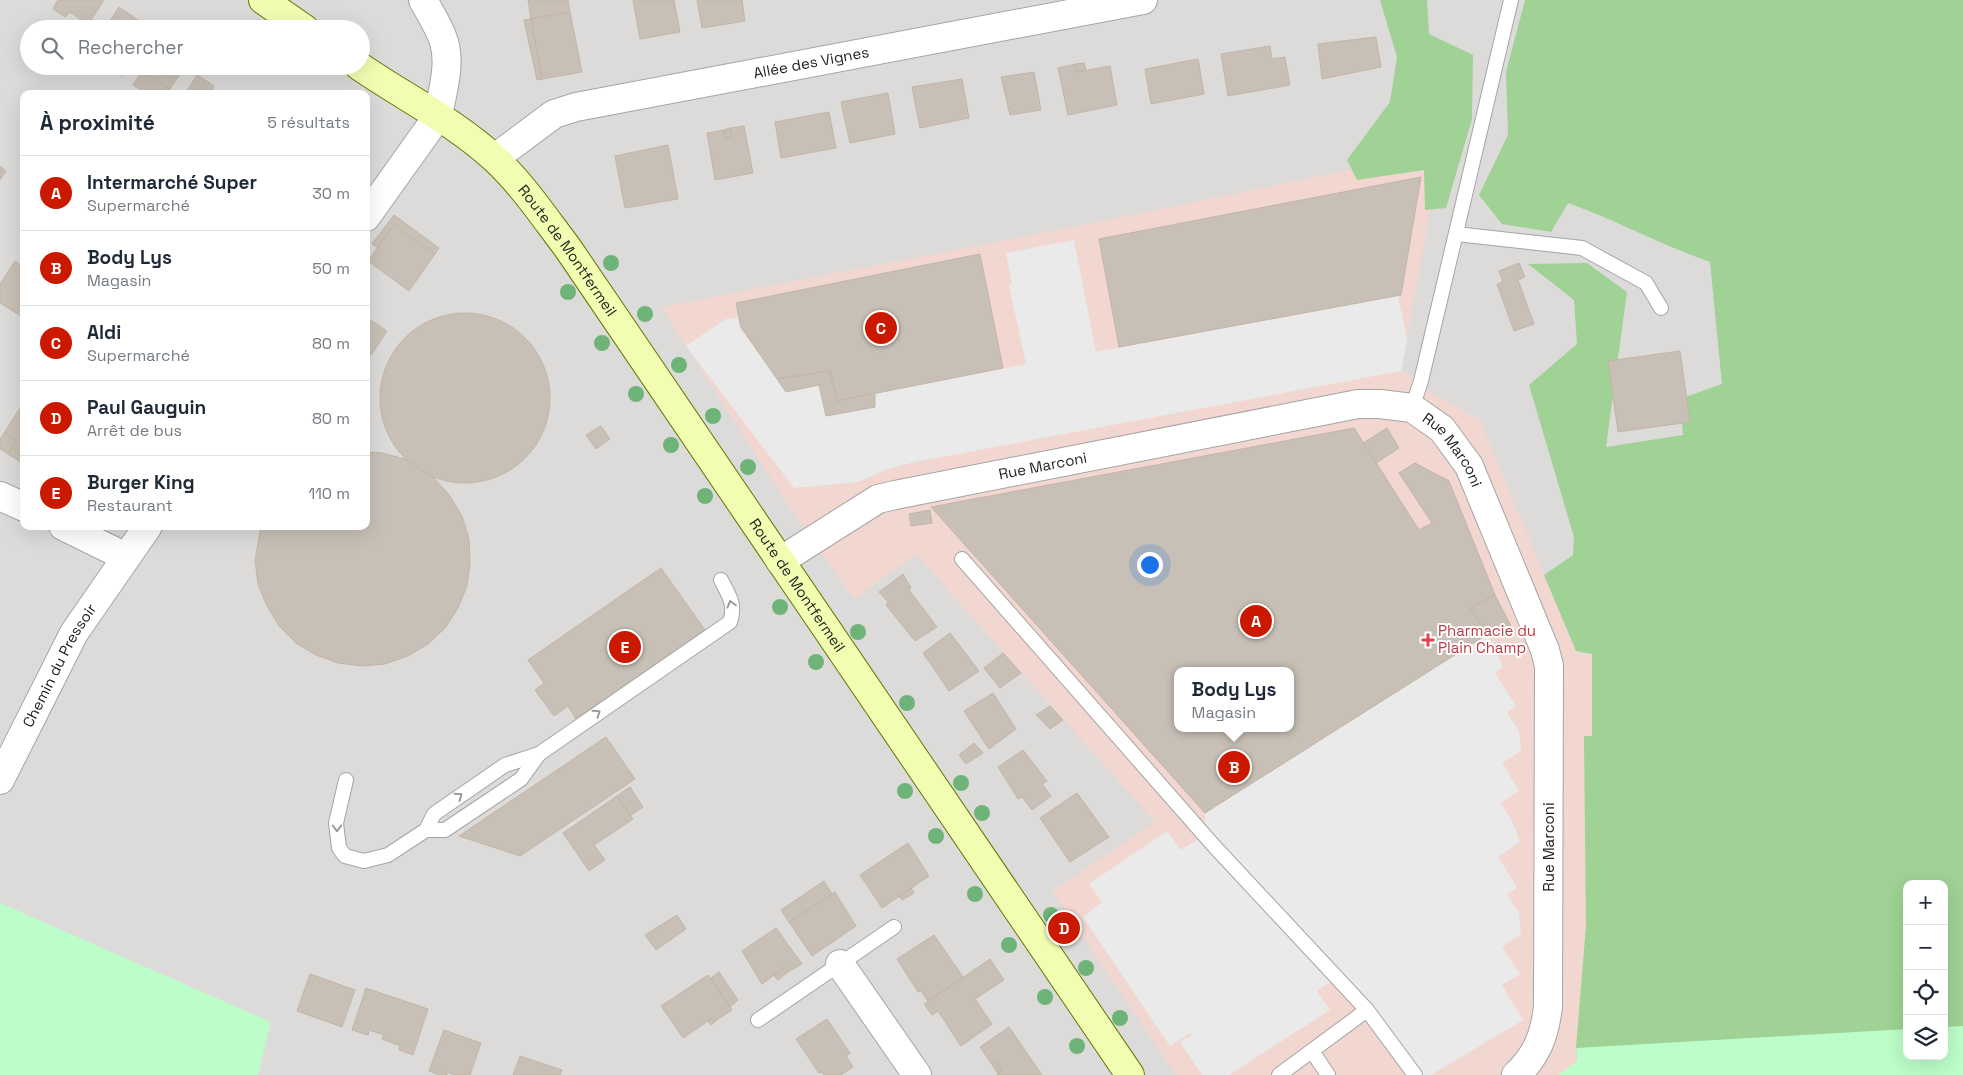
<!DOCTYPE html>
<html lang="fr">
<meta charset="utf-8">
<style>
:root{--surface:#fff;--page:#f6f6f7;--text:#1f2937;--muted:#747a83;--line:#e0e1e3;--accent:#cb1900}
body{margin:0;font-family:"Space Grotesk",sans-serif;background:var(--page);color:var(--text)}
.controls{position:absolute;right:15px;bottom:15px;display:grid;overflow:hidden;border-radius:10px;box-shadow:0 5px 20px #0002}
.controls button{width:45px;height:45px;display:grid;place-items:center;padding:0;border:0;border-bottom:1px solid var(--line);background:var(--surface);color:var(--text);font:25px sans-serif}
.you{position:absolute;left:1149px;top:564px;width:18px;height:18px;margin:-12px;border:4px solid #fff;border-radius:50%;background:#1a73e8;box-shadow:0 0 0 8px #1a73e833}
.badge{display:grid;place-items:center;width:32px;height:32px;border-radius:50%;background:var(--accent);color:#fff;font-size:16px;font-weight:700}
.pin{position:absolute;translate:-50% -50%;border:2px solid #fff;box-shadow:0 1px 5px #0006}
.popup{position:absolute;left:1174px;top:667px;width:120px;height:65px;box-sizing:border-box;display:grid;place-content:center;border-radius:10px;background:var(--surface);filter:drop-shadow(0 1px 4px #0005);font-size:16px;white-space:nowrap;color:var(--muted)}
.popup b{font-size:19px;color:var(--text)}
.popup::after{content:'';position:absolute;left:50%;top:100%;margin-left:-10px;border:10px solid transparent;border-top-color:var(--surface)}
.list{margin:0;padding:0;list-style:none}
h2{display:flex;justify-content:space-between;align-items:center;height:65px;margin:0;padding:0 20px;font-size:21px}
h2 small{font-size:16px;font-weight:400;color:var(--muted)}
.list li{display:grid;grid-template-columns:32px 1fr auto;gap:15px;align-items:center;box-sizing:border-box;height:75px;padding:0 20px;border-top:1px solid var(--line)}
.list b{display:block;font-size:19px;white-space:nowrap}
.list p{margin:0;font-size:16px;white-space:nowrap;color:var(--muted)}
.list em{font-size:16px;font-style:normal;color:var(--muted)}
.icon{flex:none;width:28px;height:28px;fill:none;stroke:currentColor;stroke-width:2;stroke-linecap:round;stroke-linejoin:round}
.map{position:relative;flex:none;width:1963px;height:1075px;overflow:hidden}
.search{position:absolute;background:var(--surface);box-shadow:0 5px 20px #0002;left:20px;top:20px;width:350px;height:55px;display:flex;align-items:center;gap:12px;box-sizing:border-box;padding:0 18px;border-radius:28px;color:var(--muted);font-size:19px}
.panel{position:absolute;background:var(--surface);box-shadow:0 5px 20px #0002;left:20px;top:90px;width:350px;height:440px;border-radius:10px}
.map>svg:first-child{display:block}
</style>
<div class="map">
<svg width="1963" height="1075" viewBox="0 0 1963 1075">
<rect width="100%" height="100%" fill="#efede3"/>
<!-- residential -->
<path fill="#dcdbda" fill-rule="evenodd" d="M0 0H1963V1075H54L0 1048ZM29 29H361V66H29ZM24 94H366V526H24ZM1178 671H1290V728H1178ZM1907 884H1944V1056H1907Z"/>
<!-- commercial -->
<path fill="#f2d6d0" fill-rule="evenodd" d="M1441 151 1401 371 1421 381 1426 390 1480 420 1576 651 1582 654H1592V736H1585L1586 926 1576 1048 1577 1061 1558 1075H1176L1052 891 1155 822 916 554 854 599 788 505 661 307 1083 225ZM1178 671H1290V728H1178Z"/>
<!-- forest -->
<g fill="#9fd294" fill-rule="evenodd">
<path d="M1380 0H1427L1429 34 1473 55 1472 119 1446 208 1425 210 1424 170 1357 180 1347 160 1390 102 1397 57Z"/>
<path d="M1525 0H1963V1075L1577 1061 1576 1048 1586 926 1584 736H1592V654L1576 651 1544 575 1573 555 1574 537 1529 385 1577 344 1574 300 1528 264 1587 263 1627 292 1606 447 1683 435 1680 399 1722 384 1710 262C1661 245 1616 220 1568 203L1551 232 1502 224 1479 195 1508 135 1506 72ZM1907 884H1944V1056H1907Z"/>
</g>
<!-- park -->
<g fill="#bcfdc9">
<path d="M0 903 271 1022 258 1075H0Z"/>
<path d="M1963 1026V1075H1558L1577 1061 1576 1048 1907 1029V1056H1944V1027Z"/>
</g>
<!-- parking -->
<g fill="#eaeaea">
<path d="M1074 240 1096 352 1398 296 1407 340 1401 371 915 462 890 468 858 482 794 488 686 346 726 319 738 317 740 328 786 391 819 385 826 416 875 407V393L1026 364 1009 285 1012 284 1006 253Z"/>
<path d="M1488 634 1503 667 1495 673 1516 706 1507 713 1519 731 1521 751 1502 763 1519 791 1501 803 1513 823 1520 842 1498 857 1517 887 1507 895 1519 912 1521 934 1502 947 1520 974 1502 985 1523 1020 1431 1075H1415L1337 978 1317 991 1330 1010 1229 1075H1202L1180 1042 1192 1035 1190 1033 1170 1046 1083 917 1102 902 1089 884 1167 831 1181 850 1204 835 1205 813Z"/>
</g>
<!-- building -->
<g fill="#c8c0b6" stroke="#c2b5a4" fill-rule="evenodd">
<path d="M58 0H104L88 25 70 12 65 17 53 9Z"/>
<path d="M528 0H568L570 12 531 19Z"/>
<path d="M633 0H674L680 32 640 39Z"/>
<path d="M697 0H742L745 21 702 28Z"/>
<path d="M119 7 151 29H105Z"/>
<path d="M570 12 582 72 542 79 531 19Z"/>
<path d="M531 19 542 79 537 80 524 20Z"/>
<path d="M1376 37 1381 67 1322 79 1318 44Z"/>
<path d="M1270 46 1272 59 1285 57 1290 85 1228 96 1221 54Z"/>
<path d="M1198 59 1204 94 1151 104 1145 69Z"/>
<path d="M1084 63 1086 71 1077 72 1076 64Z"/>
<path d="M1076 64 1077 72 1110 66 1117 105 1068 115 1058 68Z"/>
<path d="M108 66H128L122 76Z"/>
<path d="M145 66H185L170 89 142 71Z"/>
<path d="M142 71 170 89 166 94H147L133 85Z"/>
<path d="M1034 72 1041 110 1010 115 1001 77Z"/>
<path d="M197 75 214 86 210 94H185Z"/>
<path d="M962 79 969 118 920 128 912 87Z"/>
<path d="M888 93 895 134 850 143 841 102Z"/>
<path d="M829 112 836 148 781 158 775 122Z"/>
<path d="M744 126 753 173 715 180 707 133 724 130 725 138 732 137 730 128Z"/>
<path d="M730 128 732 137 725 138 724 130Z"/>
<path d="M668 145 678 199 625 208 615 156Z"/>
<path d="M0 166 6 171 0 180Z"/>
<path d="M1421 177 1401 295 1119 347 1099 239Z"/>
<path d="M394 215 439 248 435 254 394 225 377 247 372 244Z"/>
<path d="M394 225 435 254 409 291 368 261Z"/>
<path d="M980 254 1003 368 837 401 830 371 777 379 741 327 736 303Z"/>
<path d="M15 261 24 267V318L0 303V284Z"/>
<path d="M1519 263 1525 277 1518 280 1534 324 1514 331 1497 284 1503 282 1499 271Z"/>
<circle cx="465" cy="398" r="85"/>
<path d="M366 317 387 331 371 355 366 352Z"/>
<path d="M1680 351 1690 422 1618 432 1608 361Z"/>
<path d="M830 371 837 401 875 393V407L826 416 819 385 786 392 777 379Z"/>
<path d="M24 402V464L8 454 16 441 4 433Z"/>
<path d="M601 426 610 439 596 449 586 435Z"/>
<path d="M1354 428 1419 530 1432 523 1399 473 1415 463 1449 481 1495 595 1470 608 1488 634 1205 813 931 507ZM1178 671H1290V728H1178Z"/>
<path d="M1387 428 1399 448 1376 463 1363 443Z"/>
<path d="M4 433 16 441 8 454 0 449V439Z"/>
<path d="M366 452 382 453 405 459 434 478 450 496 462 516 469 539 470 563 467 586 458 608 445 628 428 644 408 656 385 664 362 666 338 663 316 655 296 643 279 626 267 606 258 584 255 560 261 526H366Z"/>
<path d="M930 510 932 523 911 526 909 514Z"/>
<path d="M661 568 705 630 576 719 568 706 554 716 535 690 544 683 528 660Z"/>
<path d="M903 574 911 588 909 590 937 627 915 641 886 605 888 602 879 592Z"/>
<path d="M1495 595 1511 626 1490 637 1470 608Z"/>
<path d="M950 633 979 671 949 691 923 653Z"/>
<path d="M1003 653 1021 673 1000 688 984 668Z"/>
<path d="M993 693 1016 729 989 749 964 711Z"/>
<path d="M1050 706 1063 720 1050 729 1036 715Z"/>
<path d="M606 737 635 779 520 856 459 836Z"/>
<path d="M974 743 983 753 966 764 959 755Z"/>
<path d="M1023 750 1047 781 1042 784 1051 796 1032 810 1022 797 1018 799 998 767Z"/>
<path d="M630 787 643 807 631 815 617 796Z"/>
<path d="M1077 793 1109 837 1070 862 1040 818Z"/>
<path d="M617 796 633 819 594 845 605 860 589 871 563 833Z"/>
<path d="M908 843 929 876 882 908 860 875Z"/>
<path d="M824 881 832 894 789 922 781 910Z"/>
<path d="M911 888 914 893 902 900 899 896Z"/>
<path d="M835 892 856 926 812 956 789 922Z"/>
<path d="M677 915 686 929 656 950 645 935Z"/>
<path d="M776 928 802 964 788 972 785 967 762 984 742 951Z"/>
<path d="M934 935 963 977 928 1001 921 991 918 992 897 959Z"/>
<path d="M990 959 1004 980 975 999 992 1024 961 1046 938 1011 932 1015 924 1004Z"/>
<path d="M785 967 788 972 778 980 774 976Z"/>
<path d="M719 972 738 1000 730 1007 711 978Z"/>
<path d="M310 974 355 990 342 1027 297 1011Z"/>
<path d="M708 975 732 1010 717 1020 714 1017 683 1038 661 1006Z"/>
<path d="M366 988 428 1009 413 1055 399 1050 400 1046 382 1039 384 1035 369 1030 368 1035 352 1030Z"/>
<path d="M714 1017 717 1020 711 1025 708 1021Z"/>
<path d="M827 1019 850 1053 846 1056 853 1067 841 1075H824L822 1072 819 1073 796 1039Z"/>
<path d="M1009 1027 1042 1075H997L1002 1071 995 1060 991 1063 980 1047Z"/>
<path d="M444 1030 481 1043 470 1075H454L447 1072V1075H439L429 1071Z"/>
<path d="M520 1056 562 1070 560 1075H513Z"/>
<path d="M995 1060 1002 1071 998 1074 991 1063Z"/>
</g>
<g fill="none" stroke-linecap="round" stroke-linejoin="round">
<defs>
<g id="service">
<path d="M1456 234 1582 248 1646 283 1661 308"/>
<path d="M1412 408 1421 381 1511 0"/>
<path d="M962 559 1214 846 1367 1010 1415 1075"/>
<path d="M346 780 336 823 339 848 345 856 364 861 388 855 426 830 434 814 505 765 539 754 730 622C736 605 729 595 721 580"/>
<path d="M426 830H445L521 779 539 754"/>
<path d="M758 1020 894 927"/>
<path d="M1312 1051 1328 1075"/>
<path d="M1279 1075 1367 1010"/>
</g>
<g id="minor">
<path id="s1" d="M495 158 554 114 576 107 1143 0"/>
<path d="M366 217 438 116"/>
<path d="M0 496 24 507"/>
<path d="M63 526 126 557"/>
<path id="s2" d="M780 561 878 499 895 495 1358 404H1380L1412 408 1442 429 1469 466 1545 650 1549 666 1548 1006C1545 1034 1537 1056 1516 1075"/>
<path id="s3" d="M0 780 74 633 148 526"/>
<path d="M840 964 917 1075"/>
</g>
<path id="tertiary" d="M423 0C430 13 440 28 444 42 451 65 442 93 438 116"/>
<g id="secondary">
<path d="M263 0 305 29"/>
<path id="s4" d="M359 66C404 97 455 122 495 159 523 185 544 217 567 247L1130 1075"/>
</g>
</defs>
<!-- service casing -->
<use href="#service" stroke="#a5a5a5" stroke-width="16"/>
<!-- minor casing -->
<use href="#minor" stroke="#a5a5a5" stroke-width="30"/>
<!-- tertiary casing -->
<use href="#tertiary" stroke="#a5a5a5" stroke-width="30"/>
<!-- secondary casing -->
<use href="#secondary" stroke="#5d7900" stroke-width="30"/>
<!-- service -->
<use href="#service" stroke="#fff" stroke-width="14"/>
<!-- minor -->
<use href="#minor" stroke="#fff" stroke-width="28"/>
<!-- tertiary -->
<use href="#tertiary" stroke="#fff" stroke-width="28"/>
<!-- secondary -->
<use href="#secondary" stroke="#f1feb2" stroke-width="28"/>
</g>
<!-- trees -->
<g fill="#6eb377">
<circle cx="611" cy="263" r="8"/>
<circle cx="568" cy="292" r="8"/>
<circle cx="645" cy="314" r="8"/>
<circle cx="602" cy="343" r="8"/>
<circle cx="679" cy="365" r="8"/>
<circle cx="636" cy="394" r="8"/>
<circle cx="713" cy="416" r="8"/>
<circle cx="671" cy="445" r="8"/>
<circle cx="748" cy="467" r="8"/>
<circle cx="705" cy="496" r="8"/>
<circle cx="780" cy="607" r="8"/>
<circle cx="858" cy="632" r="8"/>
<circle cx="816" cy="662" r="8"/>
<circle cx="907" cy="703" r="8"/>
<circle cx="961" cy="783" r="8"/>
<circle cx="905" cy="791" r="8"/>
<circle cx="982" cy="813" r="8"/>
<circle cx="936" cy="836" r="8"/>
<circle cx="975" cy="894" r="8"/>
<circle cx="1051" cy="915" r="8"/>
<circle cx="1009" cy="945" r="8"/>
<circle cx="1086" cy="968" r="8"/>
<circle cx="1045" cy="997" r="8"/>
<circle cx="1120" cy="1018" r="8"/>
<circle cx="1077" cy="1046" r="8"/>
</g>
<!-- one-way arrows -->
<defs><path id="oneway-chevron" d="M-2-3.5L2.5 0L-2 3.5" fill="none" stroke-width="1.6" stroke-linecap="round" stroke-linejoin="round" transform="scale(1.25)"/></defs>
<g stroke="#9a9a9a">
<use href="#oneway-chevron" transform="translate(731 604) rotate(-105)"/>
<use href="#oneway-chevron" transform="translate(597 713) rotate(-35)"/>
<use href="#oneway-chevron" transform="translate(459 796) rotate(-35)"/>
<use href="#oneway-chevron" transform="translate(337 828) rotate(90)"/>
</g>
<!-- markers -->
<path fill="#e0444e" stroke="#fff" stroke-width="2" d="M1425.5 632.5h5v5h5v5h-5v5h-5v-5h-5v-5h5z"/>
<g text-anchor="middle" stroke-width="4" stroke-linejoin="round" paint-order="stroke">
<!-- street labels -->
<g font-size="15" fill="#1e1e1e" stroke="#fff">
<text dy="5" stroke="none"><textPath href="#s1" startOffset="336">Allée des Vignes</textPath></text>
<text dy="5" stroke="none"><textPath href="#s4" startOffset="282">Route de Montfermeil</textPath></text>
<text dy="5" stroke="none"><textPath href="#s2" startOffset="719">Rue Marconi</textPath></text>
<text dy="5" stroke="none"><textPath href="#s2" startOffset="284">Rue Marconi</textPath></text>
<text dy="5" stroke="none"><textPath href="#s4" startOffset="688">Route de Montfermeil</textPath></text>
<text dy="5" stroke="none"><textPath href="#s3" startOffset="129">Chemin du Pressoir</textPath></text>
<text transform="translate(1549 847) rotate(-90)" y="5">Rue Marconi</text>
</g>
<!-- health labels -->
<g font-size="15" fill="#be3a42" stroke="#fff" text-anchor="start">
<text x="1438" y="636">Pharmacie du<tspan x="1438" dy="17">Plain Champ</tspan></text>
</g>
</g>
</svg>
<div class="controls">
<button>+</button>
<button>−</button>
<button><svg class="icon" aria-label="locate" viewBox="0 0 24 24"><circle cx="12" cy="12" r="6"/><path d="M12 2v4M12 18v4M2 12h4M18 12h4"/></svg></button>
<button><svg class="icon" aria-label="layers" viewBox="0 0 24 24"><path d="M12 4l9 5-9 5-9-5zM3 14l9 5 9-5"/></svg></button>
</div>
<div class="you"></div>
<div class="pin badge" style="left:1256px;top:621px">A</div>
<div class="pin badge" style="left:1234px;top:767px">B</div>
<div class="popup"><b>Body Lys</b>Magasin</div>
<div class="pin badge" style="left:881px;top:328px">C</div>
<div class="pin badge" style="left:1064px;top:928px">D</div>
<div class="pin badge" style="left:625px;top:647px">E</div>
<div class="search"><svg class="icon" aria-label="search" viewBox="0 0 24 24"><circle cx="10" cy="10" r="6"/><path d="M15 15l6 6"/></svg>Rechercher</div>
<section class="panel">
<h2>À proximité<small>5 résultats</small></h2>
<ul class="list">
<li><span class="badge">A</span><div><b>Intermarché Super</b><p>Supermarché</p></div><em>30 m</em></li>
<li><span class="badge">B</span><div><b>Body Lys</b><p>Magasin</p></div><em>50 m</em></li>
<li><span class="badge">C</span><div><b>Aldi</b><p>Supermarché</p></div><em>80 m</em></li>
<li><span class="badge">D</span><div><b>Paul Gauguin</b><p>Arrêt de bus</p></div><em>80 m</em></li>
<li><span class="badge">E</span><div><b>Burger King</b><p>Restaurant</p></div><em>110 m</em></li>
</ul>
</section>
</div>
